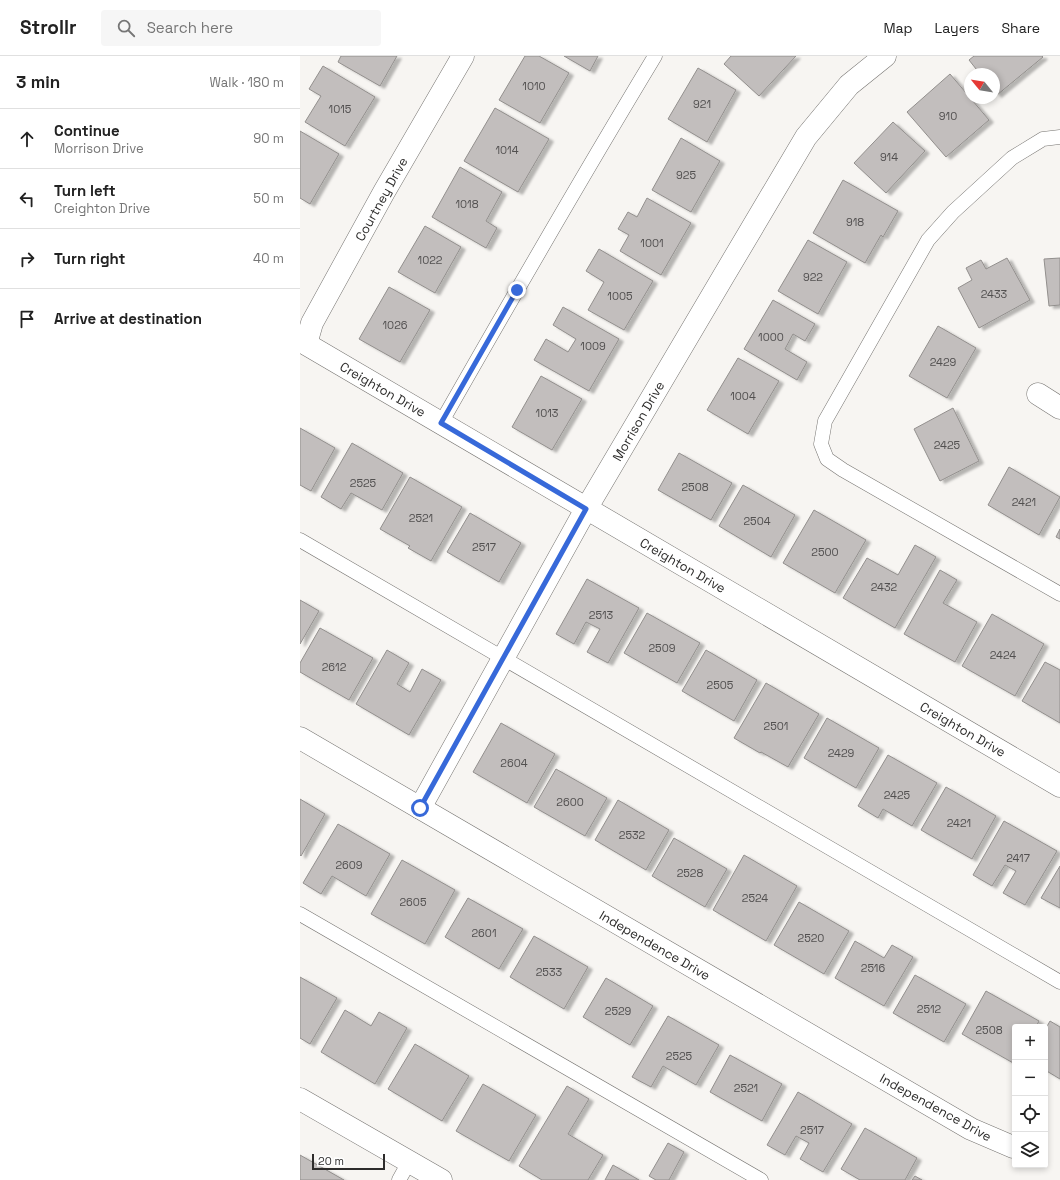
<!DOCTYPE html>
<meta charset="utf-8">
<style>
:root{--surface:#fff;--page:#f6f6f6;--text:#222;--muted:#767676;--line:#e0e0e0}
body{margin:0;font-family:"Space Grotesk",sans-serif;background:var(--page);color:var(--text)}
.controls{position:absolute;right:12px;bottom:12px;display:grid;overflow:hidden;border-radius:4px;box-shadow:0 2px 6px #0003}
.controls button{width:36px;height:36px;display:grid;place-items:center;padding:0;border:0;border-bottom:1px solid var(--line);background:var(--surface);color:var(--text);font:20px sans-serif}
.compass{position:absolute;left:664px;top:12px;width:36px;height:36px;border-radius:50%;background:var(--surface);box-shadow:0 2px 6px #0003;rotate:300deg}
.scale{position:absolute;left:12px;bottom:10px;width:73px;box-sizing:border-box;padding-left:4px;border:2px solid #2d2c2b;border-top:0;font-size:11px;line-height:14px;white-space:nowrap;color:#2d2c2b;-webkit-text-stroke:3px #fff;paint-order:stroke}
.stop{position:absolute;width:12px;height:12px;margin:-9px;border:3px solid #3769d9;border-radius:50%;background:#fff}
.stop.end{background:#3769d9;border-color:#fff;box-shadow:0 1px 4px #0008}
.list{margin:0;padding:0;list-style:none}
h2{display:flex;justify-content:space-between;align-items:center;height:52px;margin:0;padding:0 16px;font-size:17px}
h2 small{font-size:13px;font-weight:400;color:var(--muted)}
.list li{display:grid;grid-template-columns:26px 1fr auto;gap:12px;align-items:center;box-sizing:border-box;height:60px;padding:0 16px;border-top:1px solid var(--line)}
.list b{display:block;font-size:15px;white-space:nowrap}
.list p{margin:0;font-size:13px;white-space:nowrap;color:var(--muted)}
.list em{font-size:13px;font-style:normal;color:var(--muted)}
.icon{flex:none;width:22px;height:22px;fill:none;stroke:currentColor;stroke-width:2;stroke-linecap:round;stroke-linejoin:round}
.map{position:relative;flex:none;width:760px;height:1124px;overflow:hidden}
header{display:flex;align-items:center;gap:24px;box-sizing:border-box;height:56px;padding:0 20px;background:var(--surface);border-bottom:1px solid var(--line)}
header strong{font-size:19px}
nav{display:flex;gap:22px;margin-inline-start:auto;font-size:14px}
.search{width:280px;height:36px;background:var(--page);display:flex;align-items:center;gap:10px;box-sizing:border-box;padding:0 14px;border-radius:4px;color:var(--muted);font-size:15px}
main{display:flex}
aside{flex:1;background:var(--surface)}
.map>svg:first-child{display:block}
</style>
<header>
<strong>Strollr</strong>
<div class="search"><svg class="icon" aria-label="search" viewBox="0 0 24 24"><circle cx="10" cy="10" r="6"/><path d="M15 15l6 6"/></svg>Search here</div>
<nav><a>Map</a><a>Layers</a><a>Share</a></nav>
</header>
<main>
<aside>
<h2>3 min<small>Walk · 180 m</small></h2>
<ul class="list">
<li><svg class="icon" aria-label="ahead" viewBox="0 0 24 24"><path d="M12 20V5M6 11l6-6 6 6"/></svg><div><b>Continue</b><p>Morrison Drive</p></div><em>90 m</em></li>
<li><svg class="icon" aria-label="left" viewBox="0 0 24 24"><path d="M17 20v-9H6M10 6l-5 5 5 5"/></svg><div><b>Turn left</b><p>Creighton Drive</p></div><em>50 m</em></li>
<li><svg class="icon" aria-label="right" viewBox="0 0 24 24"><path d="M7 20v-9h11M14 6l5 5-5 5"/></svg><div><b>Turn right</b></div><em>40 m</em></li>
<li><svg class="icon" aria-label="arrive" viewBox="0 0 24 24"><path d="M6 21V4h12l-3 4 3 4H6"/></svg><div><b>Arrive at destination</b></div></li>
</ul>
</aside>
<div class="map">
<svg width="760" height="1124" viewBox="0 0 760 1124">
<defs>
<filter id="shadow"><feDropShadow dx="4.5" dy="2.5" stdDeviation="1" flood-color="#0004"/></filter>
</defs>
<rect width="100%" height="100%" fill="#f7f5f2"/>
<!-- building -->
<g fill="#c2bebd" stroke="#928f8d" filter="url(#shadow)">
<path d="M41 0H97L80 30 38 6Z"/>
<path d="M225 0H239L269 17 240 67 199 44Z"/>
<path d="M264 0H298L290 15Z"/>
<path d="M431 0H496L459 40 424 8Z"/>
<path d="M674 0H742L743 1 697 39 694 35V18H680L669 4Z"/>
<path d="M23 10 75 41 45 90 5 66 21 40 9 33Z"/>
<path d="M398 12 436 34 407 86 368 63Z"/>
<path d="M650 18 689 64 646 101 607 56Z"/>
<path d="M195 52 249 83 218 136 164 105Z"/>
<path d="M593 66 625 95 586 137 554 107Z"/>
<path d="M0 75 39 98 10 148 0 142Z"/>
<path d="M381 82 420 105 391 156 352 134Z"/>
<path d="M160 111 202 136 186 165 197 172 186 192 132 161Z"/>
<path d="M543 124 598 155 583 181 581 179 565 207 513 177Z"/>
<path d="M347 142 391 167 361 219 320 195 329 179 318 173 328 156 337 161Z"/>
<path d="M125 170 161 191 135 237 98 216Z"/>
<path d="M508 184 547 206 518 258 478 235Z"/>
<path d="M299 193 353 225 324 274 288 254 304 226 286 215Z"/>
<path d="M707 202 730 244 679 272 658 232 672 224 666 212 681 204 686 213Z"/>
<path d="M760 202V249L749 250 744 203Z"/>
<path d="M89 231 130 254 100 306 59 283Z"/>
<path d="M473 244 515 268 505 285 493 278 485 293 507 306 497 324 444 293Z"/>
<path d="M263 251 319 283 289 335 234 304 246 283 268 296 276 283 253 269Z"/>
<path d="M638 270 676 292 647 342 609 320Z"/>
<path d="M438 302 479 325 448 378 407 354Z"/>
<path d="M241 320 282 343 252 394 212 371Z"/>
<path d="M653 352 679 405 640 425 614 373Z"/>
<path d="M0 372 35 392 11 435 0 429Z"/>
<path d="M52 387 103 417 82 454 51 437 41 453 21 441Z"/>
<path d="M379 397 432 427 411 464 358 434Z"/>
<path d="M709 411 760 441 739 479 688 449Z"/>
<path d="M110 421 162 451 131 505 108 492 110 490 80 473Z"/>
<path d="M443 429 495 459 471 501 419 470Z"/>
<path d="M514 454 566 484 535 537 483 507Z"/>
<path d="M170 457 221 487 199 526 147 496Z"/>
<path d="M760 473V483L756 481Z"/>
<path d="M615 489 636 501 595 572 543 542 567 502 598 519Z"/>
<path d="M640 514 657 524 643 547 677 566 655 606 604 578Z"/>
<path d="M287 523 339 552 308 607 287 596 300 573 286 566 274 588 256 578Z"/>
<path d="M0 544 19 555 0 588Z"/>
<path d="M347 557 400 587 377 627 324 597Z"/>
<path d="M692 558 744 588 715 640 662 610Z"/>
<path d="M20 572 73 602 49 644 0 616V607Z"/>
<path d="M87 594 109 607 97 628 110 636 122 613 141 624 109 679 56 648Z"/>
<path d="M406 594 457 624 434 665 382 635Z"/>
<path d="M745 606 760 614V667L722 645Z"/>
<path d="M466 627 519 658 488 711 461 696 460 697 434 682Z"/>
<path d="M527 662 579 692 556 732 504 702Z"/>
<path d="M201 667 255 698 227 747 173 716Z"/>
<path d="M588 699 637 727 612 770 583 753 578 762 558 750Z"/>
<path d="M256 713 307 742 285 780 234 751Z"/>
<path d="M646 731 696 760 672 803 621 774Z"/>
<path d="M0 743 25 758 1 800 0 799Z"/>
<path d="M318 744 369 774 346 814 295 784Z"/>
<path d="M704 765 757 795 725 849 703 837 716 815 705 809 692 830 673 819Z"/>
<path d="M38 768 90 798 66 840 32 820 21 838 3 827Z"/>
<path d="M374 782 427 813 405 851 352 820Z"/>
<path d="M444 799 497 830 466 885 413 854Z"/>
<path d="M102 804 155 834 125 888 71 858Z"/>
<path d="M760 810V852L741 842Z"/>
<path d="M168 842 223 873 199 913 145 881Z"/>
<path d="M499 846 549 875 524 918 474 889Z"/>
<path d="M234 880 288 911 264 953 210 921Z"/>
<path d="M555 885 584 902 592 889 613 901 584 950 535 922Z"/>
<path d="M615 919 666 948 644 986 593 957Z"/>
<path d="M0 921 37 942 10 988 0 982Z"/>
<path d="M306 922 353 950 330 989 283 961Z"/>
<path d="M686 935 739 965 736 971H715V1008L662 978Z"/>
<path d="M45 954 71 970 79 956 107 972 75 1028 21 996Z"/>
<path d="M368 960 419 989 396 1029 363 1010 351 1031 332 1021Z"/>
<path d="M750 965 760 971V1023L745 1014V974Z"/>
<path d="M115 988 169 1020 142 1065 88 1033Z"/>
<path d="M430 999 482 1028 462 1065 410 1036Z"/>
<path d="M183 1028 236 1059 209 1105 156 1075Z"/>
<path d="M267 1030 289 1043 268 1078 303 1099 288 1124H242L219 1110Z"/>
<path d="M498 1036 552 1068 523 1116 500 1103 509 1087 496 1080 485 1099 467 1089Z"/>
<path d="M565 1072 617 1102 605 1124H560L541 1113Z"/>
<path d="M368 1087 384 1096 369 1124H356L349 1120Z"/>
<path d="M0 1099 44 1124H0Z"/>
<path d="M313 1109 339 1124H305Z"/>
<path d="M615 1120 622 1124H612Z"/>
</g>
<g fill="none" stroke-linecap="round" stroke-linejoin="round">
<defs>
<g id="lane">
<path d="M760 81 743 83 712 102 653 156 628 184 525 365 521 388 527 403 543 414 760 538"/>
<path d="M141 367C211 244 282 121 355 0"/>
<path d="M0 484 760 926"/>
<path d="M0 858 461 1124"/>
<path d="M99 1124 109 1106"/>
</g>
<g id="street">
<path d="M163 0 84 136 12 267 6 288 760 730"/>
<path d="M738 338 760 352"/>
<path d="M0 682 671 1073 713 1091"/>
<path d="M120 752 286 453 423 221 506 81 549 29 585 0"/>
<path d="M0 1043 141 1124"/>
</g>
</defs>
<!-- lane casing -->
<use href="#lane" stroke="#767471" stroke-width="15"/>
<!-- street casing -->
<use href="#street" stroke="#767471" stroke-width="23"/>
<!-- lane -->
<use href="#lane" stroke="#fff" stroke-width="14"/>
<!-- street -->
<use href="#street" stroke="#fff" stroke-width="22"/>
</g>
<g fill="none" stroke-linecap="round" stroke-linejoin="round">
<!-- route -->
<path stroke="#3769d9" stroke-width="5" d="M120 752 286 453 141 367 217 234"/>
</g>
<g text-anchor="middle" stroke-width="3.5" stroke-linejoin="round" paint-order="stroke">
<!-- number labels -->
<g font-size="11" fill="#525050">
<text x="234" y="34">1010</text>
<text x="402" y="52">921</text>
<text x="40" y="57">1015</text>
<text x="648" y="64">910</text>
<text x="207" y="98">1014</text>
<text x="589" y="105">914</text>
<text x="386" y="123">925</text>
<text x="167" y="152">1018</text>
<text x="555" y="170">918</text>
<text x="352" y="191">1001</text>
<text x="130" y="208">1022</text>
<text x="513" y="225">922</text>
<text x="694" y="242">2433</text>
<text x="320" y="244">1005</text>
<text x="95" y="273">1026</text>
<text x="471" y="285">1000</text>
<text x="293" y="294">1009</text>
<text x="643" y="310">2429</text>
<text x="443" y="344">1004</text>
<text x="247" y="361">1013</text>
<text x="647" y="393">2425</text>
<text x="63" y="431">2525</text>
<text x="395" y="435">2508</text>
<text x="724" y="450">2421</text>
<text x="121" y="466">2521</text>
<text x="457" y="469">2504</text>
<text x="184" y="495">2517</text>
<text x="525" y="500">2500</text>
<text x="584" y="535">2432</text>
<text x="301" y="563">2513</text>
<text x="362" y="596">2509</text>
<text x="703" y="603">2424</text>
<text x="34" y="615">2612</text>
<text x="420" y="633">2505</text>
<text x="476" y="674">2501</text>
<text x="541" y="701">2429</text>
<text x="214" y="711">2604</text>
<text x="597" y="743">2425</text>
<text x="270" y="750">2600</text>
<text x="659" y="771">2421</text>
<text x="332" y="783">2532</text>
<text x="718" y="806">2417</text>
<text x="49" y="813">2609</text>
<text x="390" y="821">2528</text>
<text x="455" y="846">2524</text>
<text x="113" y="850">2605</text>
<text x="184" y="881">2601</text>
<text x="511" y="886">2520</text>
<text x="573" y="916">2516</text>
<text x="249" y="920">2533</text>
<text x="629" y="957">2512</text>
<text x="318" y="959">2529</text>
<text x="689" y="978">2508</text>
<text x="379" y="1004">2525</text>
<text x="446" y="1036">2521</text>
<text x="512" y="1078">2517</text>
</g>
<!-- street labels -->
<g font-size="13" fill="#2d2c2b" stroke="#fff">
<text transform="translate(81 143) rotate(-61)" y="5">Courtney Drive</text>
<text transform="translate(83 333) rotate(30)" y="5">Creighton Drive</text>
<text transform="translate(338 365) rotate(-60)" y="5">Morrison Drive</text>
<text transform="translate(383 509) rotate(30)" y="5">Creighton Drive</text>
<text transform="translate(663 673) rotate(30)" y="5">Creighton Drive</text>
<text transform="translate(355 889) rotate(30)" y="5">Independence Drive</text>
<text transform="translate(636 1051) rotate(29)" y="5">Independence Drive</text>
</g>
</g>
</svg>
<div class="controls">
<button>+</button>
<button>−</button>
<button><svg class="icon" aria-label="locate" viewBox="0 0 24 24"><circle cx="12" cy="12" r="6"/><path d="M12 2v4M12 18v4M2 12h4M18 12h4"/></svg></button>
<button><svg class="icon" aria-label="layers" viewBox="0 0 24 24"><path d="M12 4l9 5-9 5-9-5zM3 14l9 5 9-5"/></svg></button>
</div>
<svg class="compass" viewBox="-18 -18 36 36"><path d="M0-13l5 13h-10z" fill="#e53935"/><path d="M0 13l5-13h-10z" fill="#767676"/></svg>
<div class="scale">20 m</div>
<div class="stop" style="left:120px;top:752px"></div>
<div class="stop end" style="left:217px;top:234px"></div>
</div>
</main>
